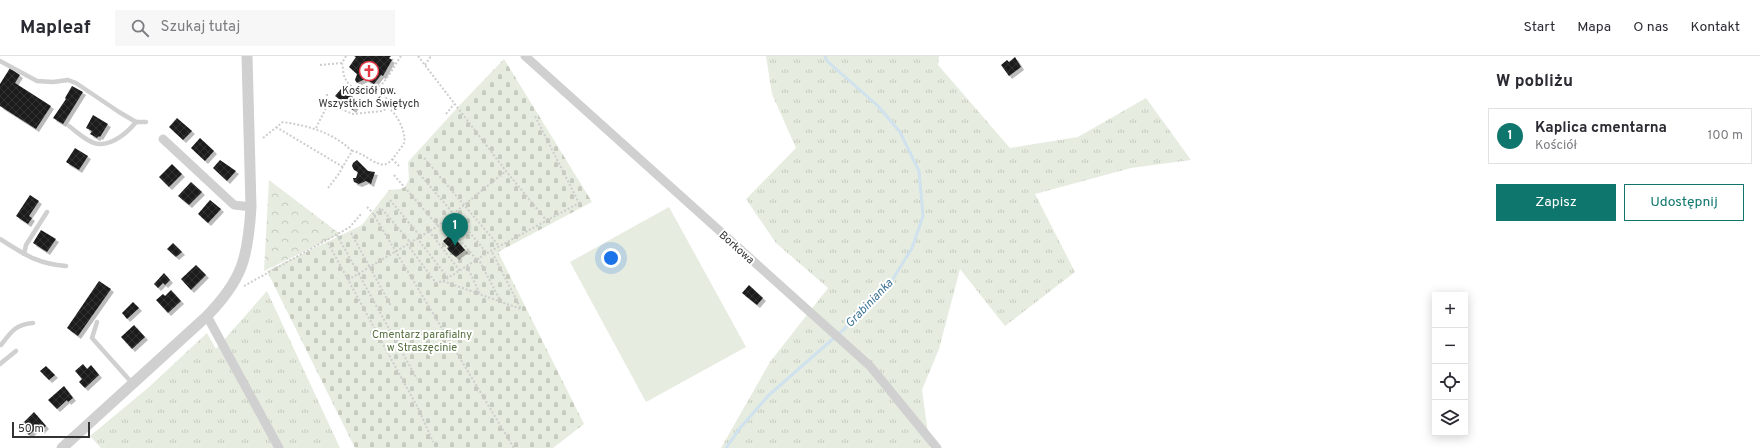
<!DOCTYPE html>
<html lang="pl">
<meta charset="utf-8">
<style>
:root{--surface:#fff;--page:#f7f7f7;--text:#2b2b33;--muted:#7c7c81;--line:#e1e1e2;--accent:#0f766e}
body{margin:0;font-family:Overpass,sans-serif;background:var(--page);color:var(--text)}
.controls{position:absolute;right:12px;bottom:12px;display:grid;overflow:hidden;border-radius:0px;box-shadow:0 2px 10px #0003}
.controls button{width:36px;height:36px;display:grid;place-items:center;padding:0;border:0;border-bottom:1px solid var(--line);background:var(--surface);color:var(--text);font:20px sans-serif}
.scale{position:absolute;left:12px;bottom:10px;width:78px;box-sizing:border-box;padding-left:4px;border:2px solid #333;border-top:0;font-size:11px;line-height:14px;white-space:nowrap;color:#333;-webkit-text-stroke:3px #fff;paint-order:stroke}
.you{position:absolute;left:611px;top:202px;width:14px;height:14px;margin:-10px;border:3px solid #fff;border-radius:50%;background:#1a73e8;box-shadow:0 0 0 6px #1a73e833}
.badge{display:grid;place-items:center;width:26px;height:26px;border-radius:50%;background:var(--accent);color:#fff;font-size:13px;font-weight:700}
.pin{position:absolute;translate:-50% -33px;filter:drop-shadow(0 1px 2px #0008)}
.pin::after{content:'';position:absolute;top:21px;width:14px;height:12px;background:inherit;clip-path:polygon(0 0,100% 0,50% 100%)}
.list{margin:0;padding:0;list-style:none}
h2{display:flex;justify-content:space-between;align-items:center;height:52px;margin:0;padding:0 16px;font-size:17px}
h2 small{font-size:13px;font-weight:400;color:var(--muted)}
.list li{display:grid;grid-template-columns:26px 1fr auto;gap:12px;align-items:center;box-sizing:border-box;height:56px;margin:0 8px 8px;padding:0 8px;border:1px solid var(--line);border-radius:0px}
.list b{display:block;font-size:15px;white-space:nowrap}
.list p{margin:0;font-size:13px;white-space:nowrap;color:var(--muted)}
.list em{font-size:13px;font-style:normal;color:var(--muted)}
.actions{display:flex;gap:8px;padding:12px 16px}
.actions a{flex:1;padding:9px 0;border:1px solid var(--accent);border-radius:0px;text-align:center;font-size:14px;color:var(--accent)}
.actions .main{background:var(--accent);color:#fff}
.icon{flex:none;width:22px;height:22px;fill:none;stroke:currentColor;stroke-width:2;stroke-linecap:round;stroke-linejoin:round}
.map{position:relative;flex:none;width:1480px;height:392px;overflow:hidden}
header{display:flex;align-items:center;gap:24px;box-sizing:border-box;height:56px;padding:0 20px;background:var(--surface);border-bottom:1px solid var(--line)}
header strong{font-size:19px}
nav{display:flex;gap:22px;margin-inline-start:auto;font-size:14px}
.search{width:280px;height:36px;background:var(--page);display:flex;align-items:center;gap:10px;box-sizing:border-box;padding:0 14px;border-radius:0px;color:var(--muted);font-size:15px}
main{display:flex}
aside{flex:1;background:var(--surface)}
.map>svg:first-child{display:block}
</style>
<header>
<strong>Mapleaf</strong>
<div class="search"><svg class="icon" aria-label="search" viewBox="0 0 24 24"><circle cx="10" cy="10" r="6"/><path d="M15 15l6 6"/></svg>Szukaj tutaj</div>
<nav><a>Start</a><a>Mapa</a><a>O nas</a><a>Kontakt</a></nav>
</header>
<main>
<div class="map">
<svg width="1480" height="392" viewBox="0 0 1480 392">
<defs>
<pattern id="grass-tufts" width="24" height="20" patternUnits="userSpaceOnUse"><rect width="24" height="20" fill="#e6ecdf"/><path d="M3 7l-1-3M5 7V3M7 7l1-3M15 17l-1-3M17 17v-4M19 17l1-3" fill="none" stroke="#c6cbc0"/></pattern>
<pattern id="forest-crowns" width="20" height="18" patternUnits="userSpaceOnUse"><rect width="20" height="18" fill="#e6ecdf"/><path d="M2 6a3 3 0 1 1 6 0M12 15a3 3 0 1 1 6 0" fill="none" stroke="#c6cbc0"/></pattern>
<pattern id="cemetery-stones" width="16" height="16" patternUnits="userSpaceOnUse"><rect width="16" height="16" fill="#e6ecdf"/><path d="M2 7V4a2 2 0 0 1 4 0v3zM10 15v-3a2 2 0 0 1 4 0v3z" fill="#c6cbc0"/></pattern>
<pattern id="building-cross-hatch" width="8" height="8" patternUnits="userSpaceOnUse"><rect width="8" height="8" fill="#1a1a1a"/><path d="M0 0l8 8M0 8l8-8" fill="none" stroke="#333"/></pattern>
<filter id="shadow"><feDropShadow dx="3" dy="3" stdDeviation="0" flood-color="#0004"/></filter>
</defs>
<rect width="100%" height="100%" fill="#fff"/>
<!-- grass -->
<g fill="url(#grass-tufts)">
<path d="M766 0H939L938 9 1010 92 1078 81 1146 42 1191 104 1131 112 1035 138 1075 216 1005 270 960 213 939 293 922 334 930 392H721L770 306 828 232 776 187 746 143 796 92 772 38Z"/>
<path d="M267 235 340 392H101L90 380 149 331 207 277 216 293Z"/>
</g>
<!-- forest -->
<path fill="url(#forest-crowns)" d="M269 124 340 178 264 215Z"/>
<!-- cemetery -->
<path fill="url(#cemetery-stones)" d="M504 3 592 146 498 196 584 368 553 392H355L267 215 362 169 389 134 400 133 405 131 409 123 408 106 457 52Z"/>
<!-- pitch -->
<path fill="#e6ecdf" d="M669 151 746 291 646 346 570 206Z"/>
<g fill="none" stroke-linecap="round" stroke-linejoin="round">
<!-- stream -->
<path stroke="#cfe2ee" stroke-width="3" d="M726 392 740 372 769 339 859 260 891 226 912 192 923 160 919 115 900 76 878 50 827 5 825 0"/>
</g>
<!-- building -->
<g fill="url(#building-cross-hatch)" filter="url(#shadow)">
<path d="M354 0H391L389 2 392 4 383 20 381 19 374 28 365 23 357 27 355 24 357 18 349 11 356 1Z"/>
<path d="M1015 1 1021 11 1009 20 1001 9 1007 4 1009 6Z"/>
<path d="M10 12 20 19 15 27 51 50 36 73 0 50V28Z"/>
<path d="M72 30 83 36 63 68 53 62 66 43 65 42Z"/>
<path d="M341 33 359 45 353 54 335 40Z"/>
<path d="M93 59 108 68 100 81 99 80 97 82 90 78 92 75 86 72Z"/>
<path d="M177 62 192 75 183 84 169 71Z"/>
<path d="M200 82 214 95 205 105 191 92Z"/>
<path d="M75 92 88 100 79 114 66 106Z"/>
<path d="M220 104 236 115 227 125 213 112Z"/>
<path d="M357 104 368 115 375 116 371 128 366 125 359 128 354 126 353 122H356L358 116 354 114 352 110 353 107Z"/>
<path d="M172 108 182 118 169 131 159 121Z"/>
<path d="M191 126 202 136 189 149 178 140Z"/>
<path d="M30 139 39 145 29 160 32 162 28 168 16 160Z"/>
<path d="M210 144 221 153 208 167 198 158Z"/>
<path d="M41 174 56 183 47 196 33 187Z"/>
<path d="M451 178 465 194 456 201 449 195 447 192 449 191 443 185Z"/>
<path d="M173 187 182 196 176 201 167 193Z"/>
<path d="M196 209 206 219 191 234 181 223Z"/>
<path d="M164 217 170 224 165 229 163 227 158 232 154 228Z"/>
<path d="M99 225 111 233 78 280 67 272Z"/>
<path d="M749 229 763 242 757 249 742 237Z"/>
<path d="M171 234 181 245 168 257 156 244 163 238 165 240Z"/>
<path d="M133 246 139 252 127 263 122 257Z"/>
<path d="M134 269 145 281 132 293 121 281Z"/>
<path d="M83 308 87 313 91 309 99 319 85 332 79 326 82 323 75 315Z"/>
<path d="M46 310 55 319 49 324 40 315Z"/>
<path d="M64 330 73 342 68 346 67 344 57 353 48 344Z"/>
<path d="M34 356 46 370 41 375 38 371 29 379 20 370Z"/>
</g>
<g fill="none" stroke-linecap="round" stroke-linejoin="round">
<!-- path -->
<g stroke="#cdcdcd" stroke-width="2" stroke-dasharray="2 2" stroke-linecap="butt">
<path d="M346 0 342 7C343 11 343 18 345 22 350 34 370 41 379 31 388 23 394 10 401 0"/>
<path d="M418 0 506 115 547 165"/>
<path d="M320 9 342 7"/>
<path d="M425 9 431 0"/>
<path d="M327 38 328 48 353 58 382 55 388 52"/>
<path d="M446 58 454 48"/>
<path d="M276 71 343 111"/>
<path d="M316 72 328 48"/>
<path d="M263 82 283 66C309 70 332 76 352 95"/>
<path d="M424 102 499 190"/>
<path d="M392 103 400 111"/>
<path d="M417 115 487 197"/>
<path d="M394 119 438 170"/>
<path d="M328 132 338 119 352 95C363 96 376 111 386 108 391 106 394 101 397 97 399 94 403 90 404 87 407 77 396 56 388 52L390 47 379 32"/>
<path d="M390 144 420 180"/>
<path d="M367 151 372 156 514 392"/>
<path d="M374 160 381 152 410 186"/>
<path d="M444 165 477 204"/>
<path d="M429 175 460 215"/>
<path d="M351 177 391 250"/>
<path d="M337 179 417 323"/>
<path d="M417 182 448 222"/>
<path d="M328 187 419 354 433 386"/>
<path d="M407 188 436 227 443 225 521 253 491 194"/>
<path d="M478 202 500 244"/>
<path d="M467 210 480 238"/>
<path d="M348 224 438 170 506 115"/>
<path d="M443 225 487 197 579 147 535 60"/>
<path d="M244 230 350 171 361 158"/>
</g>
<!-- service -->
<g stroke="#d0d0d0" stroke-width="4.5">
<path d="M0 5 37 25 53 26 68 24 76 27 119 56 136 66H146"/>
<path d="M69 70C77 76 88 87 99 88 113 89 128 76 136 66"/>
<path d="M0 183C24 198 37 208 66 210"/>
<path d="M24 198 26 189 47 156"/>
<path d="M97 266 92 282 133 328"/>
<path d="M1 289C11 276 16 268 33 267"/>
<path d="M0 308 16 295"/>
</g>
<!-- minor -->
<g stroke="#d0d0d0" stroke-width="9">
<path d="M525 0 870 310 937 392"/>
<path d="M163 83 234 149 251 151"/>
<path d="M207 260 279 392"/>
</g>
<!-- tertiary -->
<path stroke="#d0d0d0" stroke-width="11" d="M62 392 207 260C243 223 248 201 251 151L247 0"/>
</g>
<!-- icons -->
<defs>
<symbol id="church-ring" viewBox="-11 -11 22 22"><circle r="9.5" fill="#fff" stroke="#e63946" stroke-width="1.5"/><path d="M-1.2-6h2.4v3.5h3.3v2.4h-3.3V6h-2.4V-.1h-3.3v-2.4h3.3Z" fill="#e63946"/></symbol>
</defs>
<g fill-rule="evenodd">
<use href="#church-ring" x="358" y="4" width="22" height="22"/>
</g>
<g text-anchor="middle" stroke-width="4" stroke-linejoin="round" paint-order="stroke">
<!-- poi labels -->
<g font-size="11" fill="#333" stroke="#fff">
<text x="369" y="38">Kościół pw.<tspan x="369" dy="13">Wszystkich Świętych</tspan></text>
</g>
<!-- street labels -->
<g font-size="11" fill="#333" stroke="#fff">
<text transform="translate(737 191) rotate(42)" y="4">Borkowa</text>
</g>
<!-- park labels -->
<g font-size="11" fill="#56703f" stroke="#fff">
<text x="422" y="282">Cmentarz parafialny<tspan x="422" dy="13">w Straszęcinie</tspan></text>
</g>
<!-- water labels -->
<g font-size="12" font-style="italic" fill="#3f7597" stroke="#fff">
<text transform="translate(869 247) rotate(-46)" y="4">Grabinianka</text>
</g>
</g>
</svg>
<div class="controls">
<button>+</button>
<button>−</button>
<button><svg class="icon" aria-label="locate" viewBox="0 0 24 24"><circle cx="12" cy="12" r="6"/><path d="M12 2v4M12 18v4M2 12h4M18 12h4"/></svg></button>
<button><svg class="icon" aria-label="layers" viewBox="0 0 24 24"><path d="M12 4l9 5-9 5-9-5zM3 14l9 5 9-5"/></svg></button>
</div>
<div class="scale">50 m</div>
<div class="you"></div>
<div class="pin badge" style="left:455px;top:190px">1</div>
</div>
<aside>
<h2>W pobliżu<small></small></h2>
<ul class="list">
<li><span class="badge">1</span><div><b>Kaplica cmentarna</b><p>Kościół</p></div><em>100 m</em></li>
</ul>
<div class="actions"><a class="main">Zapisz</a><a>Udostępnij</a></div>
</aside>
</main>
